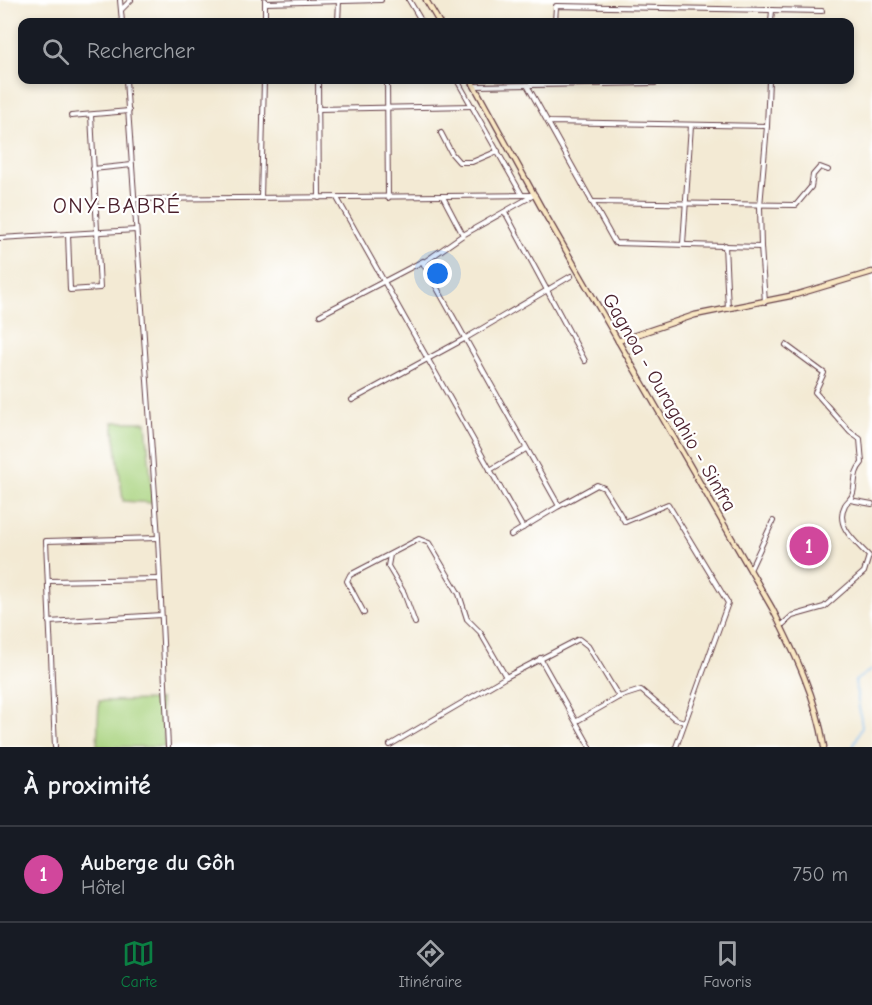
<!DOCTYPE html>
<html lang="fr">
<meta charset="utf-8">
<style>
:root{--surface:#171b24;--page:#20242c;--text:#f1f3f6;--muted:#9ea1a6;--line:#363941;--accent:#0b8043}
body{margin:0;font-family:"Comic Neue",sans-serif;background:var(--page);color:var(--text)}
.you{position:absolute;left:438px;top:274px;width:21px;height:21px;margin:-15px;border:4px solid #fff;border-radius:50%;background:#1a73e8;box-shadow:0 0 0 9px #1a73e833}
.badge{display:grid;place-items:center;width:39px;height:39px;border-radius:50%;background:var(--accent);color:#fff;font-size:20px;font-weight:700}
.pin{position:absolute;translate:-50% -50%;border:3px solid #fff;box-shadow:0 2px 6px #0006}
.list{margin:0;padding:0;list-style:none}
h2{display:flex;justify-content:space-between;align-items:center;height:78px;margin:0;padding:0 24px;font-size:26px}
h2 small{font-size:20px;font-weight:400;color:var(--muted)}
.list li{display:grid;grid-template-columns:39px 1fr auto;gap:18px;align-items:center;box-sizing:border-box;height:96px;padding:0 24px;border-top:2px solid var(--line)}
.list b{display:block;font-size:22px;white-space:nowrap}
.list p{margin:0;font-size:20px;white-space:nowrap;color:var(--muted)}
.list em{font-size:20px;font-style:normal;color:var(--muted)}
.icon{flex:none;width:33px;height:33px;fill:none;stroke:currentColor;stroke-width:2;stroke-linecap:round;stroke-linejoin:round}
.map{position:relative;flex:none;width:872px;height:747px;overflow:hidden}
.search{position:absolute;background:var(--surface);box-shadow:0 3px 9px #0003;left:18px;right:18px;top:18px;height:66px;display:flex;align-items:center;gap:15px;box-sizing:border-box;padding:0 21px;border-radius:12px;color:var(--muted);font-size:22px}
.sheet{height:174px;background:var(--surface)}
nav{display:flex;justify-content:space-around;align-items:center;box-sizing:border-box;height:84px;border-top:2px solid var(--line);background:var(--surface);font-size:16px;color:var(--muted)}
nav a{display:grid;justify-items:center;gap:3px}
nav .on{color:var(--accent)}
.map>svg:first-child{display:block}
</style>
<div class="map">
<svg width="872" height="747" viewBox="0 0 872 747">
<rect width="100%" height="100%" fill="#fff"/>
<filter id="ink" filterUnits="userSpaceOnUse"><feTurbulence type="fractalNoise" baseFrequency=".0167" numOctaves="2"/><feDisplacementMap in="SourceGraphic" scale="12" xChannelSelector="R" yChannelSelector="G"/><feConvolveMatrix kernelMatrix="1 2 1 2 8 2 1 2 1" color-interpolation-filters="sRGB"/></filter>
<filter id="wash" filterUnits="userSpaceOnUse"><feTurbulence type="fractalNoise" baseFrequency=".008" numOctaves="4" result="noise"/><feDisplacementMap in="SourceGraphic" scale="24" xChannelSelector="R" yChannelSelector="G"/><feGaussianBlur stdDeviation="1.35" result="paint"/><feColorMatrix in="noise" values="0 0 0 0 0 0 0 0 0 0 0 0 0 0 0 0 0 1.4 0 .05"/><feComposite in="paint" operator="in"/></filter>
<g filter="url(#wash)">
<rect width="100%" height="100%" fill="#f3ead4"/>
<!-- green -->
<g fill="#a9d37f" stroke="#7a7955" stroke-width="1.5">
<path d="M113 422H146L153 503 123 501Z"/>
<path d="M160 700 165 747H97L99 701Z"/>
</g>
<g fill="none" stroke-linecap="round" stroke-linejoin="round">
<!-- stream -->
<path stroke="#80bef4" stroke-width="1.5" d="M853 747 862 727 855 681 872 669"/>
</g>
</g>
<g filter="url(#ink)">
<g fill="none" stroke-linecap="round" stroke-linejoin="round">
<defs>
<g id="street">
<path d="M120 0 122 22"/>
<path d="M409 0 422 22"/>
<path d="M265 3 381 0"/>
<path d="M122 9 131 0"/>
<path d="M265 22V0"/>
<path d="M338 22 339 1"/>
<path d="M555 22 556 6 822 11"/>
<path d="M771 22 772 10"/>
<path d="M126 80 158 538 168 747"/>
<path d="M318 80 319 198"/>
<path d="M387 80 388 198"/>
<path d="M457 80 522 195"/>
<path d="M527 85 615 243 761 247 760 206 767 126 549 122"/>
<path d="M475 86 655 83"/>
<path d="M318 109 473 106"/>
<path d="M71 116 129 111"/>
<path d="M767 126 769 80"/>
<path d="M441 133 452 154 459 162H472L498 151"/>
<path d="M93 169 132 165"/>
<path d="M443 197 463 235 423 263 559 506 597 485 604 488 625 522 668 504 728 603 676 747"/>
<path d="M261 198 264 80"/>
<path d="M337 198 523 528"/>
<path d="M135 199 535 195"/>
<path d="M591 202 796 205 811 187 813 175 820 167 828 170"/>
<path d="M505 212 585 361"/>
<path d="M68 234 70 290 100 288 91 115"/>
<path d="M463 235 534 195"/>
<path d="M0 238 136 230"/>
<path d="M683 244 691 125"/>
<path d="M725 245 728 309"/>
<path d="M761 247 765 302"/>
<path d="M320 315 423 261"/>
<path d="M352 400 466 338 571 276"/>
<path d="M490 470 526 449"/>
<path d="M850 500 872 504"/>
<path d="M511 535 559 506"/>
<path d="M390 555 388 566 404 593 415 623"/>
<path d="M750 570 773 521"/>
<path d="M48 581 159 579"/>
<path d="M364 613 347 581 350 575 419 539 429 543 459 594 467 619 480 632 506 677 579 639 588 646 619 697"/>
<path d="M49 622 161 615"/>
<path d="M781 626 792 616 824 607 864 572 869 556C856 542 834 526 845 505 848 500 852 499 853 493 856 481 853 473 862 463L860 439 850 432 815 392 824 373 786 345"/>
<path d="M540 658 590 747"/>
<path d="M577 721 619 697 641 690 675 719 684 722"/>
<path d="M390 745 506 677"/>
<path d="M55 747 46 541 158 538"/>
</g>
<g id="secondary">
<path d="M426 0 439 22"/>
<path d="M471 80 541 207 772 608C794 652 817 698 824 747"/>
<path d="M618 341 695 315 795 295 872 272"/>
</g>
</defs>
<!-- street casing -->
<use href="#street" stroke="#633d44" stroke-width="6"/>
<!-- secondary casing -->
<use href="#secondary" stroke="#633d44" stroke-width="7"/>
<!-- street -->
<use href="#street" stroke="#fff" stroke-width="4"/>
<!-- secondary -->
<use href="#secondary" stroke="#f9e7c3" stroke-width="4.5"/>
</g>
</g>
<g text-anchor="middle" stroke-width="4.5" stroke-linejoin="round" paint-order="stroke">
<!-- street labels -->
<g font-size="20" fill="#4a1f2b" stroke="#fff">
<text transform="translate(670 402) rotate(60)" y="7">Gagnoa - Ouragahio - Sinfra</text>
</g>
<!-- quarter labels -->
<g font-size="22" letter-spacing="1.5" fill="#4a1f2b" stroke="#fff">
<text x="117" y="213">ONY-BABRÉ</text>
</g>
</g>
</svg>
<div class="you"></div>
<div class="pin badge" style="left:809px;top:546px;background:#d1479c">1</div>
<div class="search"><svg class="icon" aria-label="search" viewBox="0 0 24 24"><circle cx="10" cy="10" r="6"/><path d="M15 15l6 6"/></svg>Rechercher</div>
</div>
<section class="sheet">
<h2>À proximité<small></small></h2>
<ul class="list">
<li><span class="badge" style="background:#d1479c">1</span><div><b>Auberge du Gôh</b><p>Hôtel</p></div><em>750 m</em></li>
</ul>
</section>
<nav>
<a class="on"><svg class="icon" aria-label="map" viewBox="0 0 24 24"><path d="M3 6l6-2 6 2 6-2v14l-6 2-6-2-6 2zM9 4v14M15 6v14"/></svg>Carte</a>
<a><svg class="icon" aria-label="directions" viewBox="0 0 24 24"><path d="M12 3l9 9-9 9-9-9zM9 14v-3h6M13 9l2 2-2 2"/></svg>Itinéraire</a>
<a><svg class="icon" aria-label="saved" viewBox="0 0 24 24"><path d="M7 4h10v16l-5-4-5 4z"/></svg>Favoris</a>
</nav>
